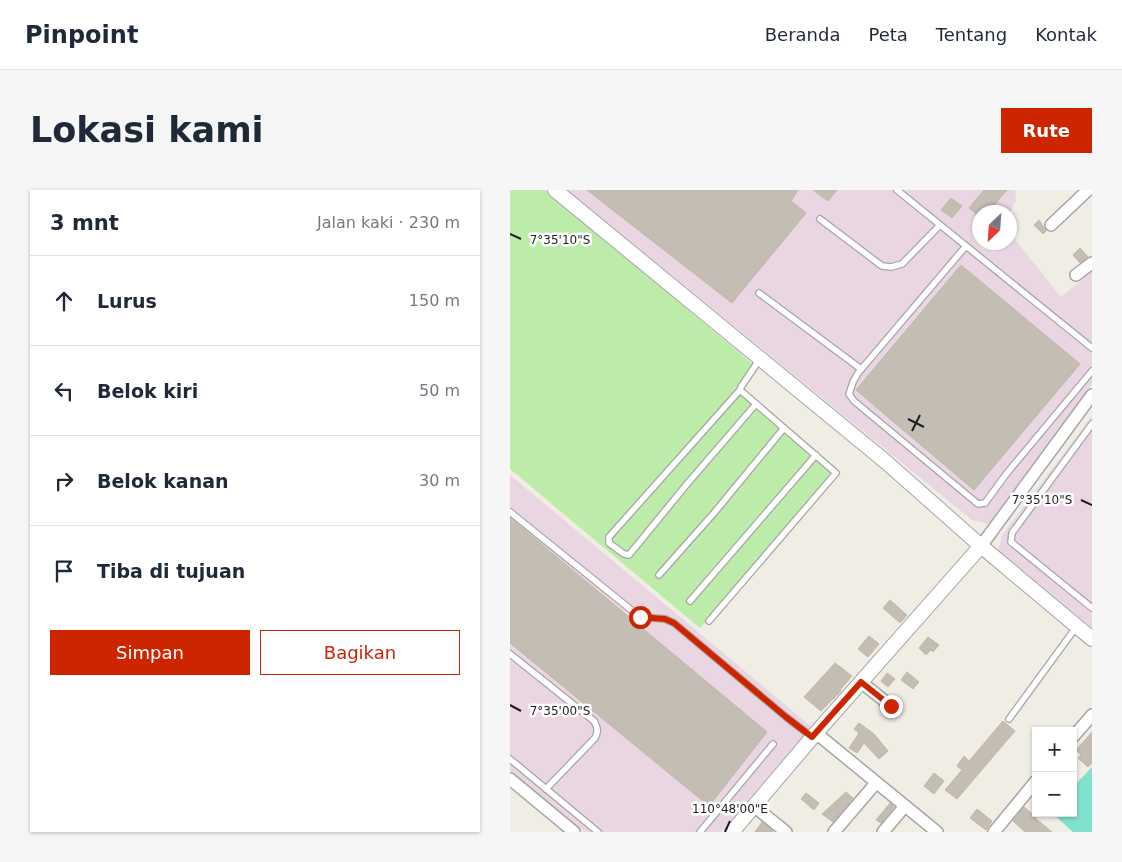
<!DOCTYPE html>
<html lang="id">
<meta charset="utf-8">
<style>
:root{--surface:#fff;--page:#f6f6f7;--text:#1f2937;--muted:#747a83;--line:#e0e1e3;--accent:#cd2500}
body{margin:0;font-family:"DejaVu Sans",sans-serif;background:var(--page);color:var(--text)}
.controls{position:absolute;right:15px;bottom:15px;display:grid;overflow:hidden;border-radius:0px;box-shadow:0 1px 4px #0004}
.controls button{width:45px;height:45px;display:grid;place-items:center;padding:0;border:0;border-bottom:1px solid var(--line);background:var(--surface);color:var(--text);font:25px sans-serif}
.compass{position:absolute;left:462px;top:15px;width:45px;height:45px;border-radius:50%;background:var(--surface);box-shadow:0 1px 4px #0004;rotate:205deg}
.stop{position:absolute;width:15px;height:15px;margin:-11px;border:4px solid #cd2500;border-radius:50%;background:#fff}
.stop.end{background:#cd2500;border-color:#fff;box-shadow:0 1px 5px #0008}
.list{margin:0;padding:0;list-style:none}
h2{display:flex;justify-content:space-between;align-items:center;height:65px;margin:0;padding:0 20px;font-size:21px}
h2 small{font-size:16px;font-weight:400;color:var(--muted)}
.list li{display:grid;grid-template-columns:32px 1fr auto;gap:15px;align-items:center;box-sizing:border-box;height:90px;padding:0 20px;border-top:1px solid var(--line)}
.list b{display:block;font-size:19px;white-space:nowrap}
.list em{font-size:16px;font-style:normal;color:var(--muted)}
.actions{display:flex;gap:10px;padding:15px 20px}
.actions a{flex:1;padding:11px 0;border:1px solid var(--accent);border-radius:0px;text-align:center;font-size:18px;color:var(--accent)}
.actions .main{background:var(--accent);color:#fff}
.icon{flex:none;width:28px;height:28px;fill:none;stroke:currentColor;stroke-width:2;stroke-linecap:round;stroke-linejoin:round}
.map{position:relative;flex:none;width:582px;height:642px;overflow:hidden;border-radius:0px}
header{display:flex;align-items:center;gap:30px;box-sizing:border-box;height:70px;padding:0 25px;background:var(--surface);border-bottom:1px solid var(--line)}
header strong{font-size:24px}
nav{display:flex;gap:28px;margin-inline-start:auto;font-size:18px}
.intro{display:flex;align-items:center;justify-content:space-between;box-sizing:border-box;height:120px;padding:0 30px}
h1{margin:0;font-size:35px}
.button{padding:12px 22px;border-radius:0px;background:var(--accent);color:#fff;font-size:18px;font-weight:700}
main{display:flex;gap:30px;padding:0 30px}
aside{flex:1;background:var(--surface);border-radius:0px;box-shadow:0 1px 4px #0004}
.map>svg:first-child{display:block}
</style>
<header>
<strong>Pinpoint</strong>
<nav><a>Beranda</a><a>Peta</a><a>Tentang</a><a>Kontak</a></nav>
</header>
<div class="intro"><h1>Lokasi kami</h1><a class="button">Rute</a></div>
<main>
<aside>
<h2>3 mnt<small>Jalan kaki · 230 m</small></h2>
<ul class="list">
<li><svg class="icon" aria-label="ahead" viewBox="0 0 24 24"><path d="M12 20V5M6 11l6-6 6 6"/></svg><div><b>Lurus</b></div><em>150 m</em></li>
<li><svg class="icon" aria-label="left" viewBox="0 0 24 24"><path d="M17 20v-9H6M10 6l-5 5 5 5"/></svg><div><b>Belok kiri</b></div><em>50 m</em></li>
<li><svg class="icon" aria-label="right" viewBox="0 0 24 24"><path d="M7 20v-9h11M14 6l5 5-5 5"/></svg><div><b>Belok kanan</b></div><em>30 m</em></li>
<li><svg class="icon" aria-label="arrive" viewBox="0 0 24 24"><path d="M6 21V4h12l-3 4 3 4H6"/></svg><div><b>Tiba di tujuan</b></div></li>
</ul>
<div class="actions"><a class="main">Simpan</a><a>Bagikan</a></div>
</aside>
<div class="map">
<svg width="582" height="642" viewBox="0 0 582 642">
<rect width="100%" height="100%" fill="#f0eee4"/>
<!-- industrial -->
<g fill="#e9d6e2">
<path d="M57 0H505L506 10 500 23 470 22V52H500V43L551 107 582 82V194L478 334 462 330Z"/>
<path d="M582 226V438L488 362 492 345Z"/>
<path d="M0 285 303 538 286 554 211 642H74L0 581Z"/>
</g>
<!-- grass -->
<path fill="#bdeba9" d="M0 0H35L245 176 225 199 246 214 327 287 190 438 0 279Z"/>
<!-- pitch -->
<path fill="#80e1cd" d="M582 577V642H563L542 623H563V597Z"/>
<!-- building -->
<g fill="#c4bdb3" stroke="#c2b7a6">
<path d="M77 0H288L281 11 296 23 222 113Z"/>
<path d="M303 0H327L318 11Z"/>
<path d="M474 0H497L478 22H470V27L459 18Z"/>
<path d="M441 8 452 16 442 28 431 20Z"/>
<path d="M529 30 536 41 533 44 524 35Z"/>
<path d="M570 58 578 67 570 73 563 65Z"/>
<path d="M451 75 570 174 464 300 346 200Z"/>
<path d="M0 328 257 542 199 616 0 453Z"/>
<path d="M380 410 397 425 390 433 373 418Z"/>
<path d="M359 446 369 454 358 467 348 459Z"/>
<path d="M418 447 429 455 423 462 421 460 416 465 409 458Z"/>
<path d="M325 473 342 486 330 500 331 501 311 521 294 507Z"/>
<path d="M397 482 409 492 403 499 391 490Z"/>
<path d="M377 483 385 489 378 497 371 491Z"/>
<path d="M493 531 505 541 447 609 435 600 452 580 447 576 454 566 459 571Z"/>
<path d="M349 533 364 544 378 561 369 569 354 553 347 563 339 558 349 543 344 539Z"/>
<path d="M582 542V573L578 577 568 568 571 565 566 560Z"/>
<path d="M424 583 434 591 424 604 414 596Z"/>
<path d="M336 602 343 608 323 632 312 624Z"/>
<path d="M296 603 309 613 304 620 291 609Z"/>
<path d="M380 613 384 617 371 633 366 630Z"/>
<path d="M514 617 526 627 525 628 542 642H515L503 631Z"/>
<path d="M467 619 482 631 476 640 460 628Z"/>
<path d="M252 632 263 641 262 642H245Z"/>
</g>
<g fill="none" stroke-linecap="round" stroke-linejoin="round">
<defs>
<g id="service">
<path d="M387 0 582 158"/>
<path d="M310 29 372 76 381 77 392 74 430 35"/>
<path d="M456 56 348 183 343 192 339 204 344 211 468 314 475 313 497 283 582 181"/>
<path d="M249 103 351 179"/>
<path d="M246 214 177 294 119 365 114 364 99 353V347L230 200 231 197 250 169"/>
<path d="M582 234 502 343 501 352 582 418"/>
<path d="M0 322 130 427 155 429 164 433 276 527 302 547"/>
<path d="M149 385 204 323 274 238"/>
<path d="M180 411 306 265"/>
<path d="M199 431 326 283 230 200"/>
<path d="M0 464 84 531C87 537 89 541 85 548L36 599"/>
<path d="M499 529 567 436"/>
<path d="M0 569 88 642"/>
<path d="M190 642 263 554"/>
</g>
<g id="minor">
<path d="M541 35 578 0"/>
<path d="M566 85 582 73"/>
<path d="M471 356 582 205"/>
<path d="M351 492 381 516"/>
<path d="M306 543 427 642"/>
<path d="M563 547 582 525"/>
<path d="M0 589 64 642"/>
<path d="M245 617 276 642"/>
<path d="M324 642 366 593"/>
<path d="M373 642 395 616"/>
<path d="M484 642 526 591"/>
</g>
<g id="tertiary">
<path d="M45 0 376 272 471 356 582 449"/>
<path d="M222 642 306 543 471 356"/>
</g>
</defs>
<!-- service casing -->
<use href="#service" stroke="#a5a5a5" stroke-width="8"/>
<!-- minor casing -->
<use href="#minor" stroke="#a5a5a5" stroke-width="14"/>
<!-- tertiary casing -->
<use href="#tertiary" stroke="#a5a5a5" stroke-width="16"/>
<!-- service -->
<use href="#service" stroke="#fff" stroke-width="5.5"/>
<!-- minor -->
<use href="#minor" stroke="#fff" stroke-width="11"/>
<!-- tertiary -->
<use href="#tertiary" stroke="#fff" stroke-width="14"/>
</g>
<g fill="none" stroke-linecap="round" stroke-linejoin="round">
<!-- route -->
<path stroke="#cd2500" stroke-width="6" d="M130 427 155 429 164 433 276 527 302 547 351 492 381 516"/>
</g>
<!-- ticks -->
<path fill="none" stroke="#1e1e1e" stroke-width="2" d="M0 44 11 49M398 229 414 237M402 241 410 225M571 310 582 315M0 515 11 521M215 642 220 631"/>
<g font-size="12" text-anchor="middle" fill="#1e1e1e" stroke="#fff" stroke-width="5" stroke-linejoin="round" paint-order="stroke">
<text x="50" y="54">7°35'10"S</text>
<text x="532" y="314">7°35'10"S</text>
<text x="50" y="525">7°35'00"S</text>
<text x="220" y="623">110°48'00"E</text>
</g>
</svg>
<div class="controls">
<button>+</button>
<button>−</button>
</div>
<svg class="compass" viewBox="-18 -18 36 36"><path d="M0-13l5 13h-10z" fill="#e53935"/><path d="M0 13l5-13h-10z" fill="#747a83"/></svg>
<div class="stop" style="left:130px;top:427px"></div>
<div class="stop end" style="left:381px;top:516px"></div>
</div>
</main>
